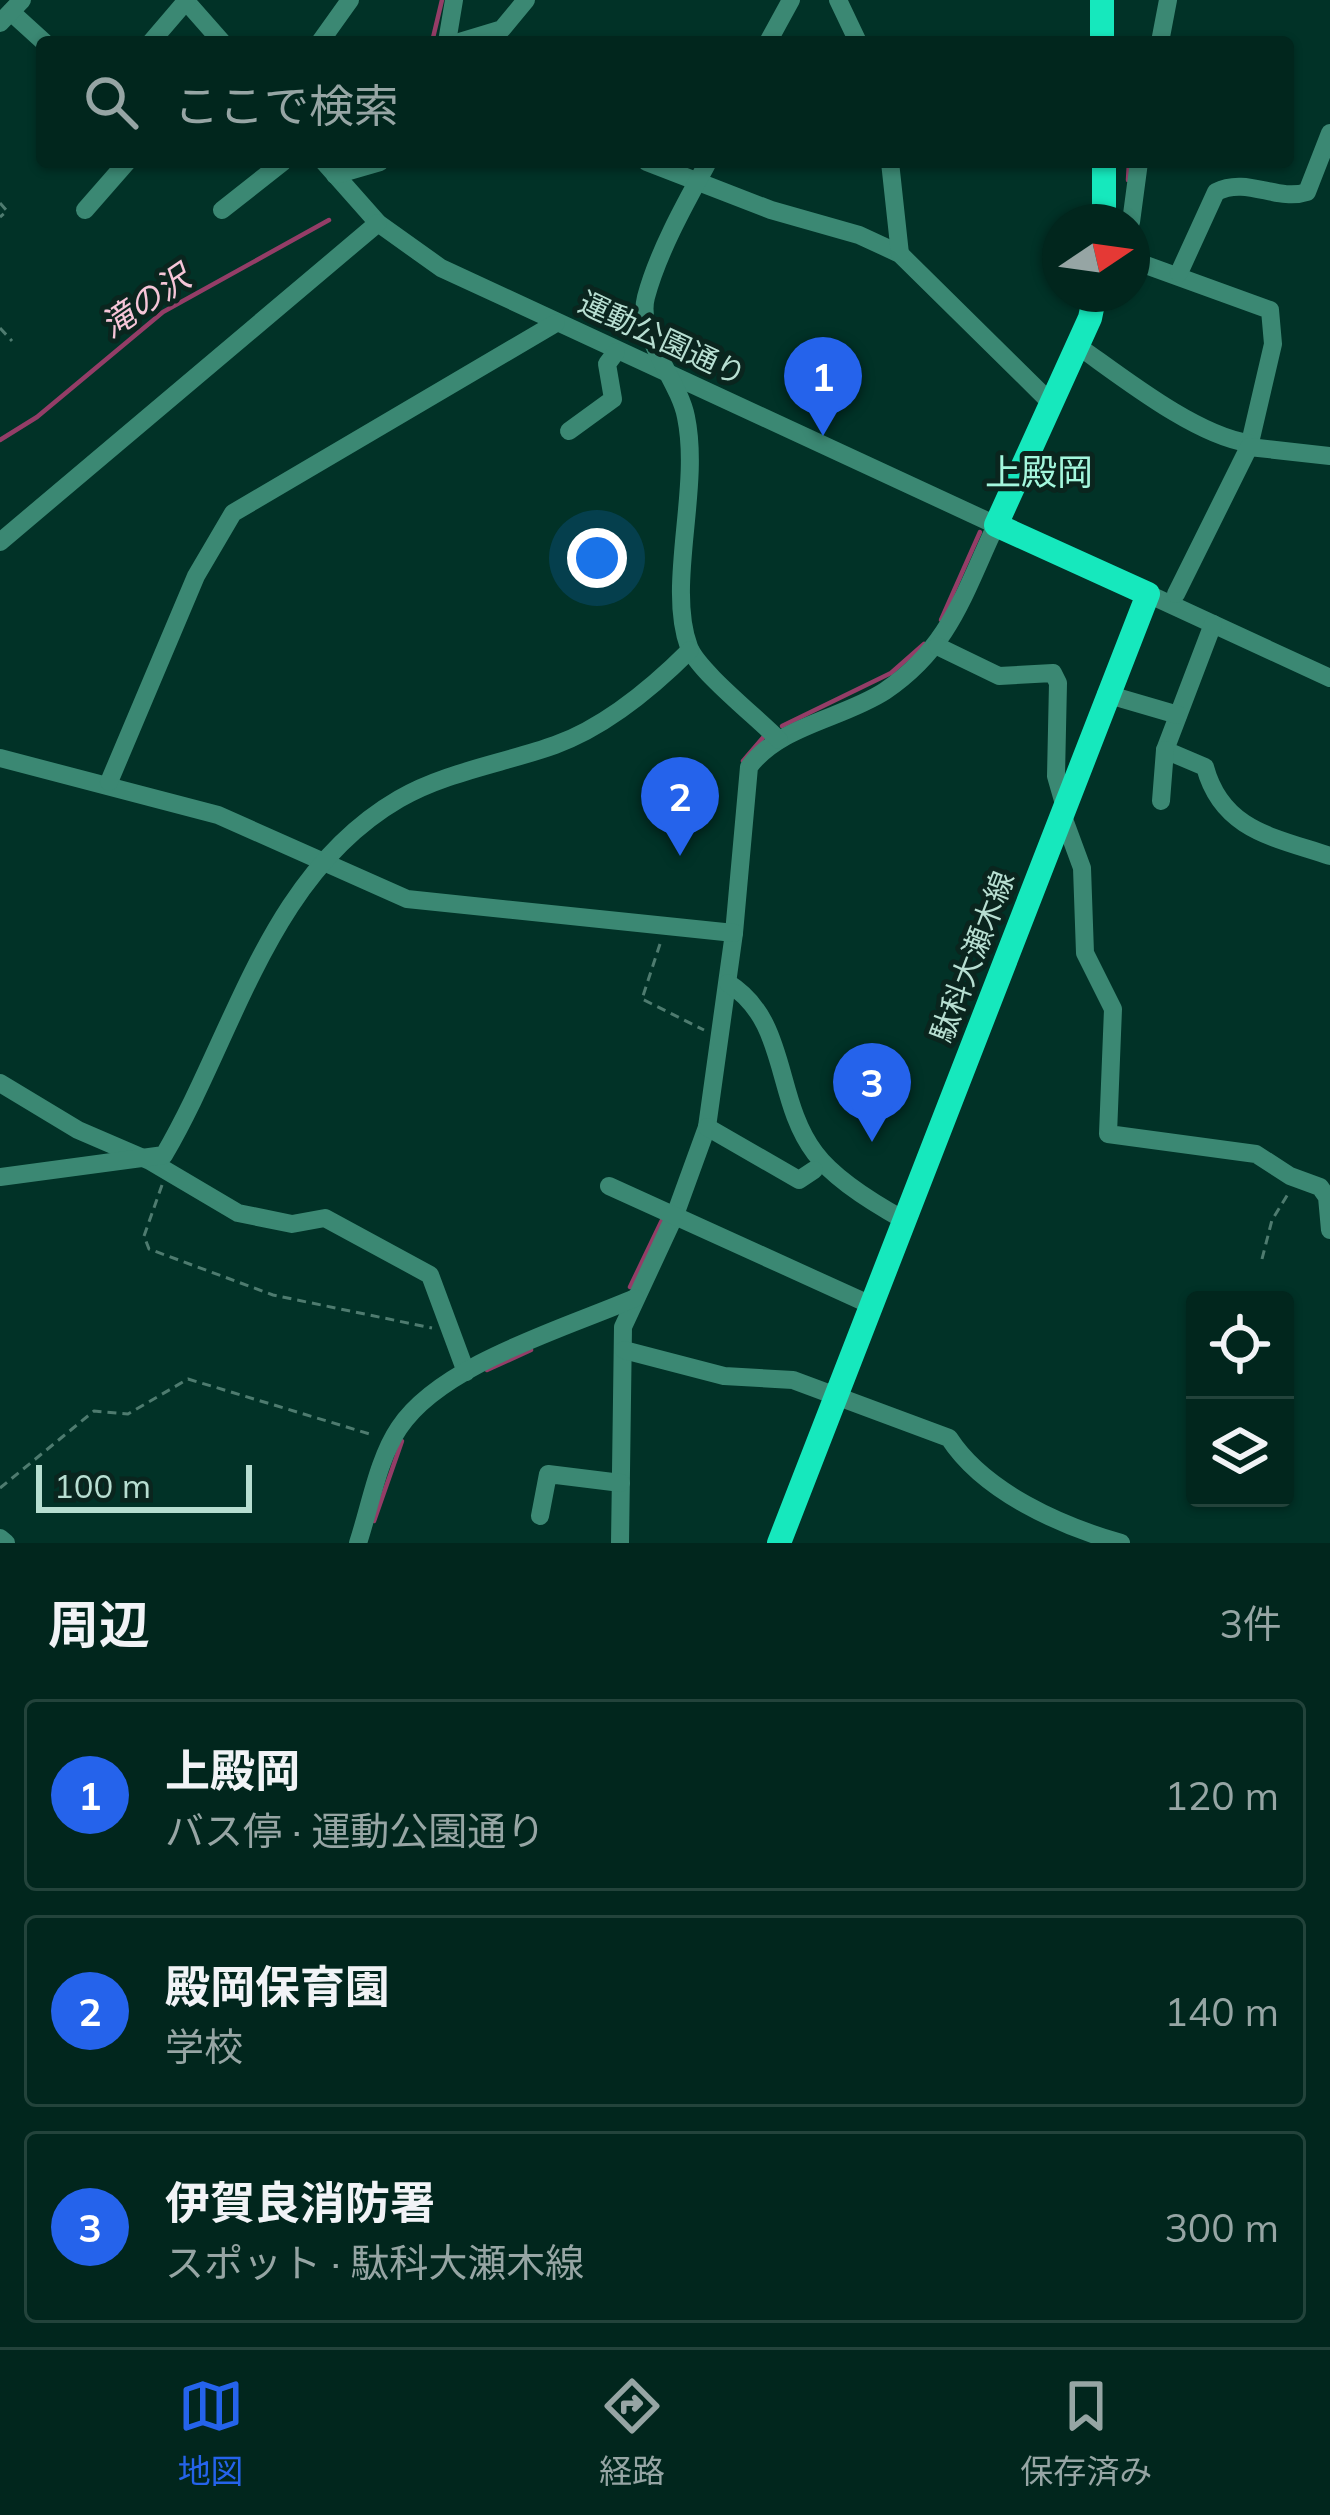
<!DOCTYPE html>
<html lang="ja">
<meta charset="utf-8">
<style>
:root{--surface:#01261d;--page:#0f322a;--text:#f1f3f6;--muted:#96a5a4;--line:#23433b;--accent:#2563eb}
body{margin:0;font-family:Mulish,"Noto Sans JP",sans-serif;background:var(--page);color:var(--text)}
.controls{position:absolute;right:36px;bottom:36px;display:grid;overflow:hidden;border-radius:12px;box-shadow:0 3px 9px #0004}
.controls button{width:108px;height:108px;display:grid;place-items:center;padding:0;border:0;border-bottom:3px solid var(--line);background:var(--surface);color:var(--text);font:60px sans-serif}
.compass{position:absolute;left:1042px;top:204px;width:108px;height:108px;border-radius:50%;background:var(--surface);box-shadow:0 3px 9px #0004;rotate:77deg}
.scale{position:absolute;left:36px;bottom:30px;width:216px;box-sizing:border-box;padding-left:12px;border:6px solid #b7ded1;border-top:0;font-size:33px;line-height:42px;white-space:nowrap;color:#b7ded1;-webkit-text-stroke:9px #0a251e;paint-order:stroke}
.you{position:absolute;left:597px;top:558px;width:42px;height:42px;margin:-30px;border:9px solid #fff;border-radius:50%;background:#1a73e8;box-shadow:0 0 0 18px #1a73e833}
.badge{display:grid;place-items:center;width:78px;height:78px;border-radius:50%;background:var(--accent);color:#fff;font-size:39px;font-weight:700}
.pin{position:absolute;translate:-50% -99px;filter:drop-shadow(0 3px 6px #0008)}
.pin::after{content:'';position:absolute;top:63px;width:42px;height:36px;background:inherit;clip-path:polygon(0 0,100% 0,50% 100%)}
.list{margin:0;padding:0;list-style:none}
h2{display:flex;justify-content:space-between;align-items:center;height:156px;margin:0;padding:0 48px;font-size:51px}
h2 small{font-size:39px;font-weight:400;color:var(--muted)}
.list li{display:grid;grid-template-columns:78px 1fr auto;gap:36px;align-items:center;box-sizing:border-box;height:192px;margin:0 24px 24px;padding:0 24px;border:3px solid var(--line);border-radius:12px}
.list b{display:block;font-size:45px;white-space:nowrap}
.list p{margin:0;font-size:39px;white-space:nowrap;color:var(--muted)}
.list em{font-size:39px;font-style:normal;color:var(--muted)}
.icon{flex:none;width:66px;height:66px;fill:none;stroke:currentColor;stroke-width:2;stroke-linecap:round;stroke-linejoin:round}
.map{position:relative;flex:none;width:1330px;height:1543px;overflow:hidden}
.search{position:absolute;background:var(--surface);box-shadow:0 3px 9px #0004;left:36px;right:36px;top:36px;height:132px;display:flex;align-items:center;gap:30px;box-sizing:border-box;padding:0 42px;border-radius:12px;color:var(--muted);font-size:45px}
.sheet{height:804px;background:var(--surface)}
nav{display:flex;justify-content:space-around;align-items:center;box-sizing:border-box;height:168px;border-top:3px solid var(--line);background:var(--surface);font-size:33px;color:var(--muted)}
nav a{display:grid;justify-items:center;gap:6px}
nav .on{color:var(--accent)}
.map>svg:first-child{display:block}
</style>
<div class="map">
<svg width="1330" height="1543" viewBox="0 0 1330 1543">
<rect width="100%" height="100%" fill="#013227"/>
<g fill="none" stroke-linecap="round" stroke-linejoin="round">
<!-- stream -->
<g stroke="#943d67" stroke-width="4.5">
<path d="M432 42 442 0"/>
<path d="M1128 180 1129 162"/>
<path d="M0 440 37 417 163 312 329 220"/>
<path d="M941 620 980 532"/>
<path d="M782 726 891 673 924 644"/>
<path d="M743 761 766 734"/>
<path d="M630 1287 664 1216"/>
<path d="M487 1370 531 1350"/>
<path d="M374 1521 402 1441"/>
</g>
<!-- path -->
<g stroke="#4e7b6f" stroke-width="3" stroke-dasharray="9 6" stroke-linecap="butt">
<path d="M0 203 7 211 0 217"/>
<path d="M0 328 12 341"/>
<path d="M660 944 642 999 704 1030"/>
<path d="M162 1185 144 1236 149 1249 273 1295 432 1328"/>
<path d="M1262 1259 1272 1220 1288 1194"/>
<path d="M0 1488 94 1411 128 1414 188 1379 373 1435"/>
</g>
<!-- minor -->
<g stroke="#3b8873" stroke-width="18">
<path d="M185 0 222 42"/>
<path d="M838 0 858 42"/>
<path d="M11 12 44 42"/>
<path d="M0 23 22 0"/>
<path d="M151 42 187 0"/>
<path d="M320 42 350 0"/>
<path d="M447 42 454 0"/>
<path d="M459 42 502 29 526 0"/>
<path d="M768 42 791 0"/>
<path d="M1160 42 1168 0"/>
<path d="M324 162 378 223 441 268 996 525C964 593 950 647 885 691 842 719 780 725 749 767L734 933 707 1127 675 1215 623 1327 620 1543"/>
<path d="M647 162 771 210 859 235 900 254 1052 404"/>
<path d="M708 162C686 202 658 252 646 297 636 335 679 380 686 417 701 489 666 585 689 647 698 671 759 719 779 740"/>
<path d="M890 162 900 254"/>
<path d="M335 175 380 162"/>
<path d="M85 210 127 162"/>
<path d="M222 210 283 162"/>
<path d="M1131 222 1139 162"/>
<path d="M1132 260 1270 310 1273 344 1249 447"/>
<path d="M1179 273 1216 192C1247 176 1277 202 1307 192L1330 133"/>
<path d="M1078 346C1122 377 1195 435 1248 443"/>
<path d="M569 431 613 399 607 364 616 352"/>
<path d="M0 542 378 223"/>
<path d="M1148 594 1330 678"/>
<path d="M1176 594 1249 447 1330 456"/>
<path d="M1213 624 1165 750 1205 767C1222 830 1273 837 1330 856"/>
<path d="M937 646 999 676 1053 673 1058 683 1056 776 1064 804"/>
<path d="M1106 694 1178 715"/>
<path d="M0 758 218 815 407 899 734 933"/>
<path d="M109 782 196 576 233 513 556 323"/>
<path d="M1161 801 1165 750"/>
<path d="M1061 811 1082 868 1085 953 1113 1009 1108 1134 1256 1154 1290 1176 1320 1187 1327 1197 1330 1230"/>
<path d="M728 983C789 1021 774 1099 815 1153 835 1180 875 1204 904 1220"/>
<path d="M0 1083 78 1130 150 1161 238 1213 292 1224 325 1218 430 1275 466 1372"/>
<path d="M707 1127 799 1180 814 1170"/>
<path d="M0 1177 164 1155C235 1034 268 875 399 799 445 772 505 763 555 745 605 727 653 687 690 650"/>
<path d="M609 1186 871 1305"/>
<path d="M624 1350 724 1376 793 1380 949 1438C984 1492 1061 1526 1121 1543"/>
<path d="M540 1516 548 1474 621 1483"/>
<path d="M0 1538 6 1543"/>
<path d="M358 1543C370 1507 378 1459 399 1428 441 1364 566 1328 635 1298"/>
</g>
<!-- major -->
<g stroke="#16e8bd" stroke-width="24">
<path d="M1102 42V0"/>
<path d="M1104 162V222"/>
<path d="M779 1543 1148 594 996 525 1090 318 1095 294"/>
</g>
</g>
<g text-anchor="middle" stroke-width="10" stroke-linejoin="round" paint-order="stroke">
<!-- street labels -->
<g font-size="30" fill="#b7ded1" stroke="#0a251e">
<text transform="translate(662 339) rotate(25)" y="10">運動公園通り</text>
<text transform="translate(973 957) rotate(-69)" y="10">駄科大瀬木線</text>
</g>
<!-- water labels -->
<g font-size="33" font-style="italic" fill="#f6c5d8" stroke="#0a251e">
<text transform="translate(145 301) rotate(-34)" y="12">滝の沢</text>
</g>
<!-- quarter labels -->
<g font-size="36" fill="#a4f7dd" stroke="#0a251e">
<text x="1039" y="485">上殿岡</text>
</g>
</g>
</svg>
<div class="controls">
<button><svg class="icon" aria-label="locate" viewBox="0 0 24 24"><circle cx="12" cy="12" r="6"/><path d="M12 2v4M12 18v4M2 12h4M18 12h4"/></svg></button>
<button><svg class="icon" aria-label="layers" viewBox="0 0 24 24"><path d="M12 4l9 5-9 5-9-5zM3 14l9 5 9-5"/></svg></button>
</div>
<svg class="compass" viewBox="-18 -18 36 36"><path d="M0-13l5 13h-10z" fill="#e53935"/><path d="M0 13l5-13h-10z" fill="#96a5a4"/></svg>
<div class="scale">100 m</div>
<div class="you"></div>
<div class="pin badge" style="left:823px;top:436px">1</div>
<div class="pin badge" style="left:680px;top:856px">2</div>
<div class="pin badge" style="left:872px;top:1142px">3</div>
<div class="search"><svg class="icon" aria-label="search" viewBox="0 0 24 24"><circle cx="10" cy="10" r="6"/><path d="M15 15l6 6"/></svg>ここで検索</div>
</div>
<section class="sheet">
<h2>周辺<small>3件</small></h2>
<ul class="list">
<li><span class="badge">1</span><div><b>上殿岡</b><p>バス停 · 運動公園通り</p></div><em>120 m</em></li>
<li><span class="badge">2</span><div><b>殿岡保育園</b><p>学校</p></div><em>140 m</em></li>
<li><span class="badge">3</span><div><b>伊賀良消防署</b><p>スポット · 駄科大瀬木線</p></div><em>300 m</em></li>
</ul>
</section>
<nav>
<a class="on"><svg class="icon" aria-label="map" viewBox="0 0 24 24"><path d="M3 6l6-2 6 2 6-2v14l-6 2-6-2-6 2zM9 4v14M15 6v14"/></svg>地図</a>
<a><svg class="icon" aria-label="directions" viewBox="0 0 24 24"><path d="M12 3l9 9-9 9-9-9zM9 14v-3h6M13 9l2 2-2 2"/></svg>経路</a>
<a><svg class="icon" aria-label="saved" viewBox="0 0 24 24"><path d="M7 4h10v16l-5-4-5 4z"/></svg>保存済み</a>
</nav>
